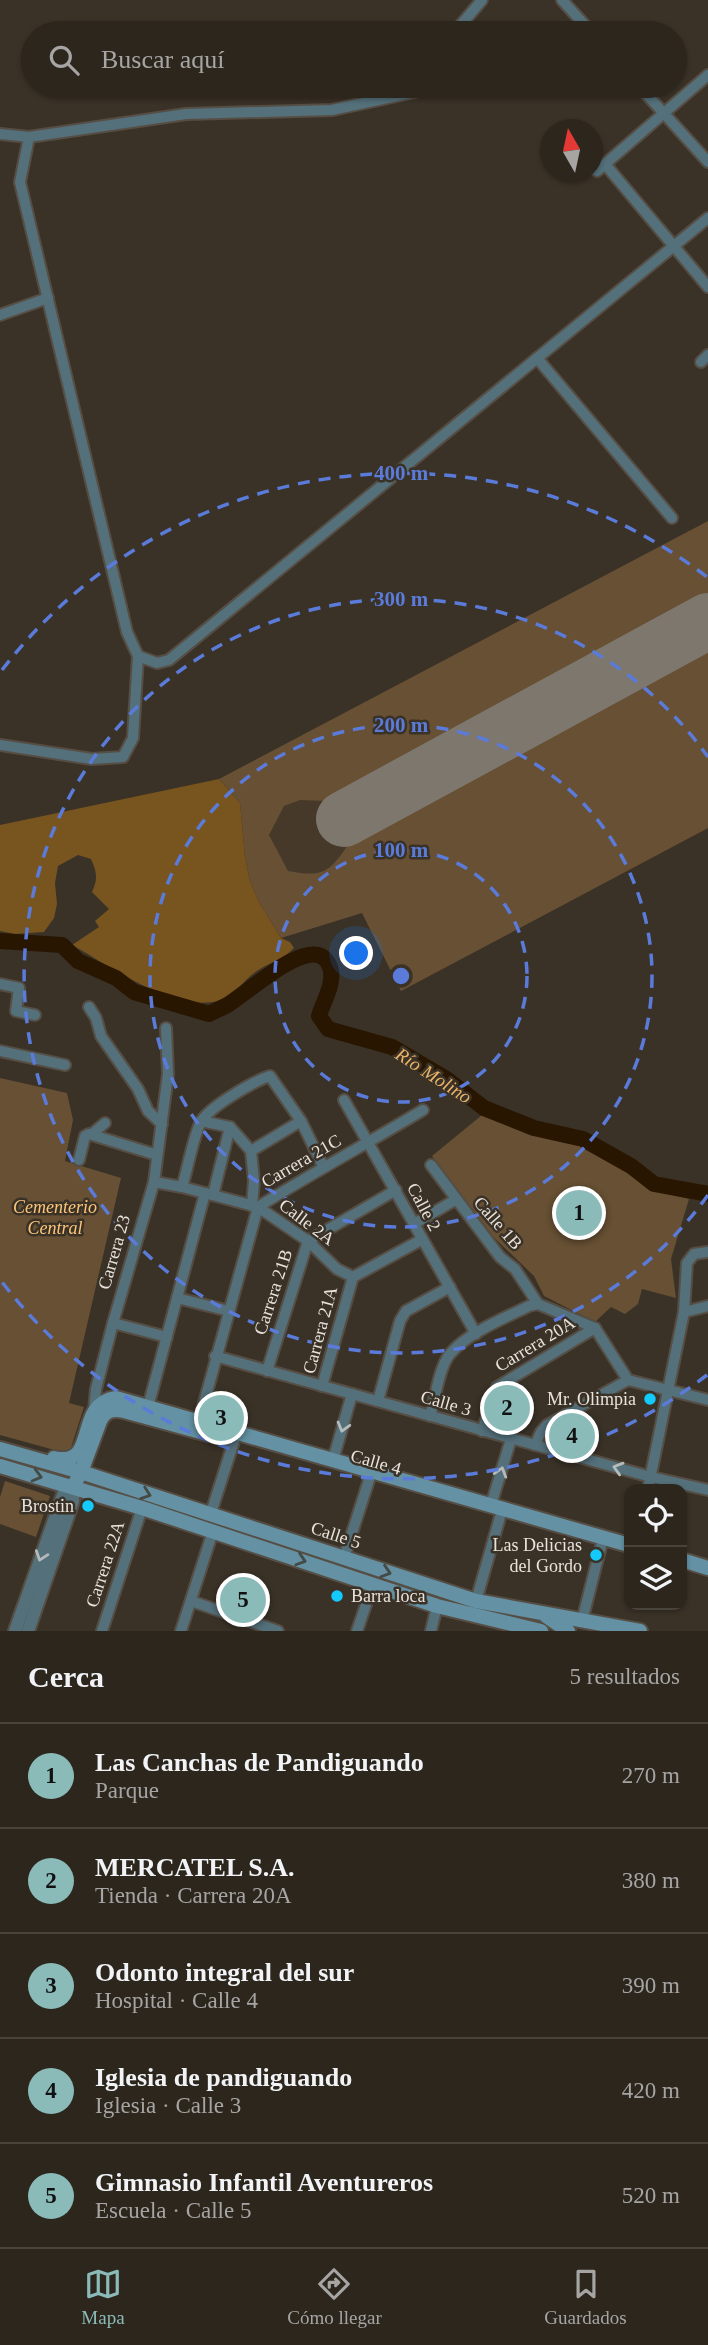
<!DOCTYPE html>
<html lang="es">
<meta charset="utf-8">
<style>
:root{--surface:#2c261d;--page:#342e26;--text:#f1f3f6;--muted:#a6a5a4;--line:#48433b;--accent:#8bbbb9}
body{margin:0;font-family:Georgia,serif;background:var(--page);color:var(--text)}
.controls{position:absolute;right:21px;bottom:21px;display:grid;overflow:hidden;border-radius:14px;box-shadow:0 2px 5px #0004}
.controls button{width:63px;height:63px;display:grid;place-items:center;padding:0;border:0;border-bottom:2px solid var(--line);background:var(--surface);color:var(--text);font:35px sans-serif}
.compass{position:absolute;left:540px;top:119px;width:63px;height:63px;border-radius:50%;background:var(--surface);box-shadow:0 2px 5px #0004;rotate:351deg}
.you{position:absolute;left:357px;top:954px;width:24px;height:24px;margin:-18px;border:5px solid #fff;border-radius:50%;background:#1a73e8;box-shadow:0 0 0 10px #1a73e833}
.badge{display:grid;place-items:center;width:46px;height:46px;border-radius:50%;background:var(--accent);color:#111;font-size:23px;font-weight:700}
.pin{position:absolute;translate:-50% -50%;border:4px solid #fff;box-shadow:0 2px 7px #0006}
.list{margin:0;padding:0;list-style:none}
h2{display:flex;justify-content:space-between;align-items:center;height:91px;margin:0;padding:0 28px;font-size:30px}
h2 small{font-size:23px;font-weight:400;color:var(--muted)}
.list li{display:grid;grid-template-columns:46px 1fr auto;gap:21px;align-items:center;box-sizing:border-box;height:105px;padding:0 28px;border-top:2px solid var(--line)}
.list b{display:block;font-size:26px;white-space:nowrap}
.list p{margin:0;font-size:23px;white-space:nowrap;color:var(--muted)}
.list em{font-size:23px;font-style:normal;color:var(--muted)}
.icon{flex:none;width:38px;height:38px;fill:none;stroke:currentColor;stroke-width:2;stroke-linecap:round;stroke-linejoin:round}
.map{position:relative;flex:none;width:708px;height:1631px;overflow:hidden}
.search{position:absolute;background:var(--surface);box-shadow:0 2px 5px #0004;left:21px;right:21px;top:21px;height:77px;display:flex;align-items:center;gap:18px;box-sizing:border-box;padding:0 24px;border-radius:38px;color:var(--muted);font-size:26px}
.sheet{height:616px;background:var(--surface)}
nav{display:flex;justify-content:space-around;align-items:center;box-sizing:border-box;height:98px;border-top:2px solid var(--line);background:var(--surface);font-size:19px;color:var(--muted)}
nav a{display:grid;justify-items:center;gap:4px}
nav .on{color:var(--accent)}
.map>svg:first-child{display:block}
</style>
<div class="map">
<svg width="708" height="1631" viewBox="0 0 708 1631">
<rect width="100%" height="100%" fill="#3a3227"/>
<!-- built -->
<path fill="#46392a" d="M708 522V828L401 991 362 913 281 938 243 818Z"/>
<!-- green -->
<g fill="#675033">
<path d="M708 521V594L325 801 300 800 284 806 269 835 288 871C322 877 328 874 348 845L708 651V828L401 991 362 913 281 938 259 902 250 882 245 857 240 803 219 779Z"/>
<path d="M0 1078 67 1093 73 1120 65 1161 121 1178 69 1403 84 1407 69 1454 0 1435Z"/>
<path d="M482 1115 520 1130 579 1144 623 1168 652 1190 689 1199 671 1259 676 1298 642 1289 638 1304 625 1314 611 1307 595 1322 544 1296 534 1276 483 1227 432 1156Z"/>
<path d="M5 1481 50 1496 36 1537 0 1524V1497Z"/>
<path d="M110 1485 264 1537 260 1539 107 1490Z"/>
<path d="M293 1547 542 1617 545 1623 443 1601 292 1550Z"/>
</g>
<!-- forest -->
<path fill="#78541f" d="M219 779 240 803 245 857 250 882 259 902 281 938 290 942 294 948C284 959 266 964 254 973 243 981 237 993 225 998 182 1019 109 965 72 945L99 927 95 921 109 909 92 892C98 879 97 872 91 859L78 855 58 866 55 883 57 904 54 918 44 932 15 934 0 931V825Z"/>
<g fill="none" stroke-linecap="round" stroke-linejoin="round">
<!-- river -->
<path stroke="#291600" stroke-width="16" d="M0 941 62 945 78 961 116 978 134 992 209 1014C215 1011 222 1008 229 1004 246 994 307 937 326 960 331 966 332 973 331 980 330 992 322 1005 319 1016L328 1029 392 1047 448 1080 484 1108 534 1128 583 1139 631 1166 654 1184 708 1194"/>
<!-- runway -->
<path stroke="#7e776e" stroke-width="56" d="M344 819 708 621"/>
<defs>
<g id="minor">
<path d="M562 0 592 33"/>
<path d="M454 33 482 0"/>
<path d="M639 86 708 162"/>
<path d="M0 134 29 137 186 114 332 110 424 90V86"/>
<path d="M605 164 708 287"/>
<path d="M597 171 708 75"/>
<path d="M0 315 48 298"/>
<path d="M537 358 672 518"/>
<path d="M701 362 708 355"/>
<path d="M138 656 157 663 169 660 708 218"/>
<path d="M0 745 92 759 123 757 133 738 138 656 127 632 20 182 29 137"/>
<path d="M0 984 19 988 16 1011 35 1015"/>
<path d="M89 1007 96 1018 101 1036 138 1089 148 1111 162 1124"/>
<path d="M0 1051 65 1065"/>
<path d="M344 1100 476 1334"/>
<path d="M201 1121 230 1127 251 1151 254 1181 252 1206"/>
<path d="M92 1134 105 1123"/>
<path d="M251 1151 301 1121"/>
<path d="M79 1160 85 1136 89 1134 157 1155"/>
<path d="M431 1165 500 1257 515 1269 538 1304"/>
<path d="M154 1182 182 1187 258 1207 308 1241 337 1269 353 1277"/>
<path d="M182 1187C187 1172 194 1133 201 1122 209 1107 254 1081 270 1076L301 1121 323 1166"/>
<path d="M213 1195 230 1127"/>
<path d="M414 1224 455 1200"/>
<path d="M177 1298 229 1311"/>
<path d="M538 1304 595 1328"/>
<path d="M684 1312 708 1306"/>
<path d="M113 1323 167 1337"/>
<path d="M595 1328 628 1380 708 1400"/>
<path d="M215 1356 651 1477 708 1490"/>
<path d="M267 1371 308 1241 396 1190"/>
<path d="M322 1386 353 1277 421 1240"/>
<path d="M378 1401 400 1321 406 1311 450 1287"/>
<path d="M148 1407 205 1193"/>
<path d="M94 1410 96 1389 113 1323 154 1182 168 1074 166 1028"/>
<path d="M430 1416C435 1400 439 1367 450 1354 467 1333 505 1318 529 1306L538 1304"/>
<path d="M199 1421 258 1207C312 1173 368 1143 423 1110"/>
<path d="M482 1431 497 1387 595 1328"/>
<path d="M535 1445 541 1432 547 1425 628 1380"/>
<path d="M333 1460 352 1394"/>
<path d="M648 1489 684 1312 687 1263 694 1254 708 1252"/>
<path d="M491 1505 511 1439"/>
<path d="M210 1516 234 1441"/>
<path d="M344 1558 369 1480"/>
<path d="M191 1601 278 1631"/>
<path d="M476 1601 500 1517"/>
<path d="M582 1621 601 1546"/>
<path d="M102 1631 142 1508"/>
<path d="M181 1631 213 1531"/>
<path d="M357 1631 373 1584"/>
<path d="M431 1631 437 1606"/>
</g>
<path id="tertiary" d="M15 1631 64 1492 73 1487V1501L28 1631"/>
<g id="secondary">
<path d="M0 1449 81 1472 476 1601 640 1631"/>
<path d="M54 1458C100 1468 73 1404 116 1398L629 1545"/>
<path d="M0 1466 142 1508 437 1606 541 1631"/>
<path d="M73 1487 81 1472 100 1421C105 1411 112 1408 124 1411L208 1434"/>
<path d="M682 1560 708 1568"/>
<path d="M546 1616 568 1631"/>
</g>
</defs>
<!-- minor casing -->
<use href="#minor" stroke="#564e44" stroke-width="14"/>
<!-- tertiary casing -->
<use href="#tertiary" stroke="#564e44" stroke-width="16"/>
<!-- secondary casing -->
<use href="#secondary" stroke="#564e44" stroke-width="18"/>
<!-- minor -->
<use href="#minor" stroke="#54707b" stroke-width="10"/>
<!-- tertiary -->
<use href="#tertiary" stroke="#54707b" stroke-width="12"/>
<!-- secondary -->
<use href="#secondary" stroke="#6492a4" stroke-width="14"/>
</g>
<!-- one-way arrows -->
<defs><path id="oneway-chevron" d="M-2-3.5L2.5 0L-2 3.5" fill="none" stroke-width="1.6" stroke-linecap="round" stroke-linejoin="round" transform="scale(1.75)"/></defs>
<g stroke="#b5bbba">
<use href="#oneway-chevron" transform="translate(343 1427) rotate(106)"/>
<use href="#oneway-chevron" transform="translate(618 1468) rotate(-164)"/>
<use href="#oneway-chevron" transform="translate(501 1472) rotate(-73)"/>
<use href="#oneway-chevron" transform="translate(41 1556) rotate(109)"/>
</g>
<g stroke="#444a46">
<use href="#oneway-chevron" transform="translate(37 1476) rotate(15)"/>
<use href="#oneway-chevron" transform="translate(146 1494) rotate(19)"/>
<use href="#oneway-chevron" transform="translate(301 1560) rotate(18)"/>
<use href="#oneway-chevron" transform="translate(386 1572) rotate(18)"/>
</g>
<!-- distance rings -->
<g fill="none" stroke="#5a7bd9" stroke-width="3.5" stroke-dasharray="12 9">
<circle cx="401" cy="976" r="126"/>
<circle cx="401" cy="976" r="251"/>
<path d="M708 1195A377 377 0 1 1 708 757"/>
<path d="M707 1375A503 503 0 0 1 2 1282M2 670A503 503 0 0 1 707 577"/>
</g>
<!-- markers -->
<g fill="#14cafb" stroke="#3a3227" stroke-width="2.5">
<circle cx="650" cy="1399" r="7"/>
<circle cx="88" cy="1506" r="7"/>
<circle cx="596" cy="1555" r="7"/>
<circle cx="337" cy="1596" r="7"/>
</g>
<g text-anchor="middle" stroke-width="5" stroke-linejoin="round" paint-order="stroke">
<!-- street labels -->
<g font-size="18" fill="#e9e3dc" stroke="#3a3227">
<text transform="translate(301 1161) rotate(-30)" y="6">Carrera 21C</text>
<text transform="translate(424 1207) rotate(62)" y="6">Calle 2</text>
<text transform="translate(307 1222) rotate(37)" y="6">Calle 2A</text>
<text transform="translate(498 1223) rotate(49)" y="6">Calle 1B</text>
<text transform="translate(114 1252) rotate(-74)" y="6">Carrera 23</text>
<text transform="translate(273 1292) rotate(-72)" y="6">Carrera 21B</text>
<text transform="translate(320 1330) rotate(-75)" y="6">Carrera 21A</text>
<text transform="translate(535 1344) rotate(-31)" y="6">Carrera 20A</text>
<text transform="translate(446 1403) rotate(16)" y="6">Calle 3</text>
<text transform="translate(376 1462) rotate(16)" y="6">Calle 4</text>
<text transform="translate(336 1535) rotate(18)" y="6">Calle 5</text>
<text transform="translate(105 1564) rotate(-72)" y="6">Carrera 22A</text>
</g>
<!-- park labels -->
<g font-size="18" font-style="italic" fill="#fec57a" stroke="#3a3227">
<text x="55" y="1213">Cementerio<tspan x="55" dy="21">Central</tspan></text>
</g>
<!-- poi labels -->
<g font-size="18" fill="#e9e3dc" stroke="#3a3227" text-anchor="end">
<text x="636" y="1405">Mr. Olimpia</text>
<text x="74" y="1512">Brostin</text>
<text x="582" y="1551">Las Delicias<tspan x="582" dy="21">del Gordo</tspan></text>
<text x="351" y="1602" text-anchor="start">Barra loca</text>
</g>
<!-- water labels -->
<g font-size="19" font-style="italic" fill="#ebb368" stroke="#3a3227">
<text transform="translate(434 1075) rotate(33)" y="7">Río Molino</text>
</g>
</g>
<circle cx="401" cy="976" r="10" fill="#5a7bd9" stroke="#3a3227" stroke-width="3.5"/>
<g font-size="21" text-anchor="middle" font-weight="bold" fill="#5a7bd9" stroke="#3a3227" stroke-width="5" stroke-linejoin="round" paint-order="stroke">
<text x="401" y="480">400 m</text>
<text x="401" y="606">300 m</text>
<text x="401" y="732">200 m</text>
<text x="401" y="857">100 m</text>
</g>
</svg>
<div class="controls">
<button><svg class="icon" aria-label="locate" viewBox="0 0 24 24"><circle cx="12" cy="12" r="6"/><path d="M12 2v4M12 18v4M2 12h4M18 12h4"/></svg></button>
<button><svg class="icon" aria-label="layers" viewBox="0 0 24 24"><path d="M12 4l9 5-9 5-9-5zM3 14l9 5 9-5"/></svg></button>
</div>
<svg class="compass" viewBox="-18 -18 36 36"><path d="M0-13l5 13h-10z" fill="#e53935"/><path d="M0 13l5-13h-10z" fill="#a6a5a4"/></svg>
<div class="you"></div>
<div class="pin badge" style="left:579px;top:1213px">1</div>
<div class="pin badge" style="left:507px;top:1408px">2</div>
<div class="pin badge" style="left:221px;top:1418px">3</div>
<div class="pin badge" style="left:572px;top:1436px">4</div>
<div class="pin badge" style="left:243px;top:1600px">5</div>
<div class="search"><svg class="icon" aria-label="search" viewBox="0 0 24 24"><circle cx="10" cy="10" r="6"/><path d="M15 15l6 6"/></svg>Buscar aquí</div>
</div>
<section class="sheet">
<h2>Cerca<small>5 resultados</small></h2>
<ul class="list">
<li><span class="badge">1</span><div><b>Las Canchas de Pandiguando</b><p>Parque</p></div><em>270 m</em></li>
<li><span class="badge">2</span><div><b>MERCATEL S.A.</b><p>Tienda · Carrera 20A</p></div><em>380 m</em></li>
<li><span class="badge">3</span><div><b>Odonto integral del sur</b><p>Hospital · Calle 4</p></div><em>390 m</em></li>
<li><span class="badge">4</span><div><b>Iglesia de pandiguando</b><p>Iglesia · Calle 3</p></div><em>420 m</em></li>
<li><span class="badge">5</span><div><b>Gimnasio Infantil Aventureros</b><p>Escuela · Calle 5</p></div><em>520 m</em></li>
</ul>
</section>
<nav>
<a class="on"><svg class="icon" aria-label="map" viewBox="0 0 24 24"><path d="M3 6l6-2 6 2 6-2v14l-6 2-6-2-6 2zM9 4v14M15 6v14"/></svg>Mapa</a>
<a><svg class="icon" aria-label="directions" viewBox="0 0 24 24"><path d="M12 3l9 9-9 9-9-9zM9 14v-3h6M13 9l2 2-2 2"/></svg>Cómo llegar</a>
<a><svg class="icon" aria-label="saved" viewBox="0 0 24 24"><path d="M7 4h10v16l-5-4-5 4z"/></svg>Guardados</a>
</nav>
